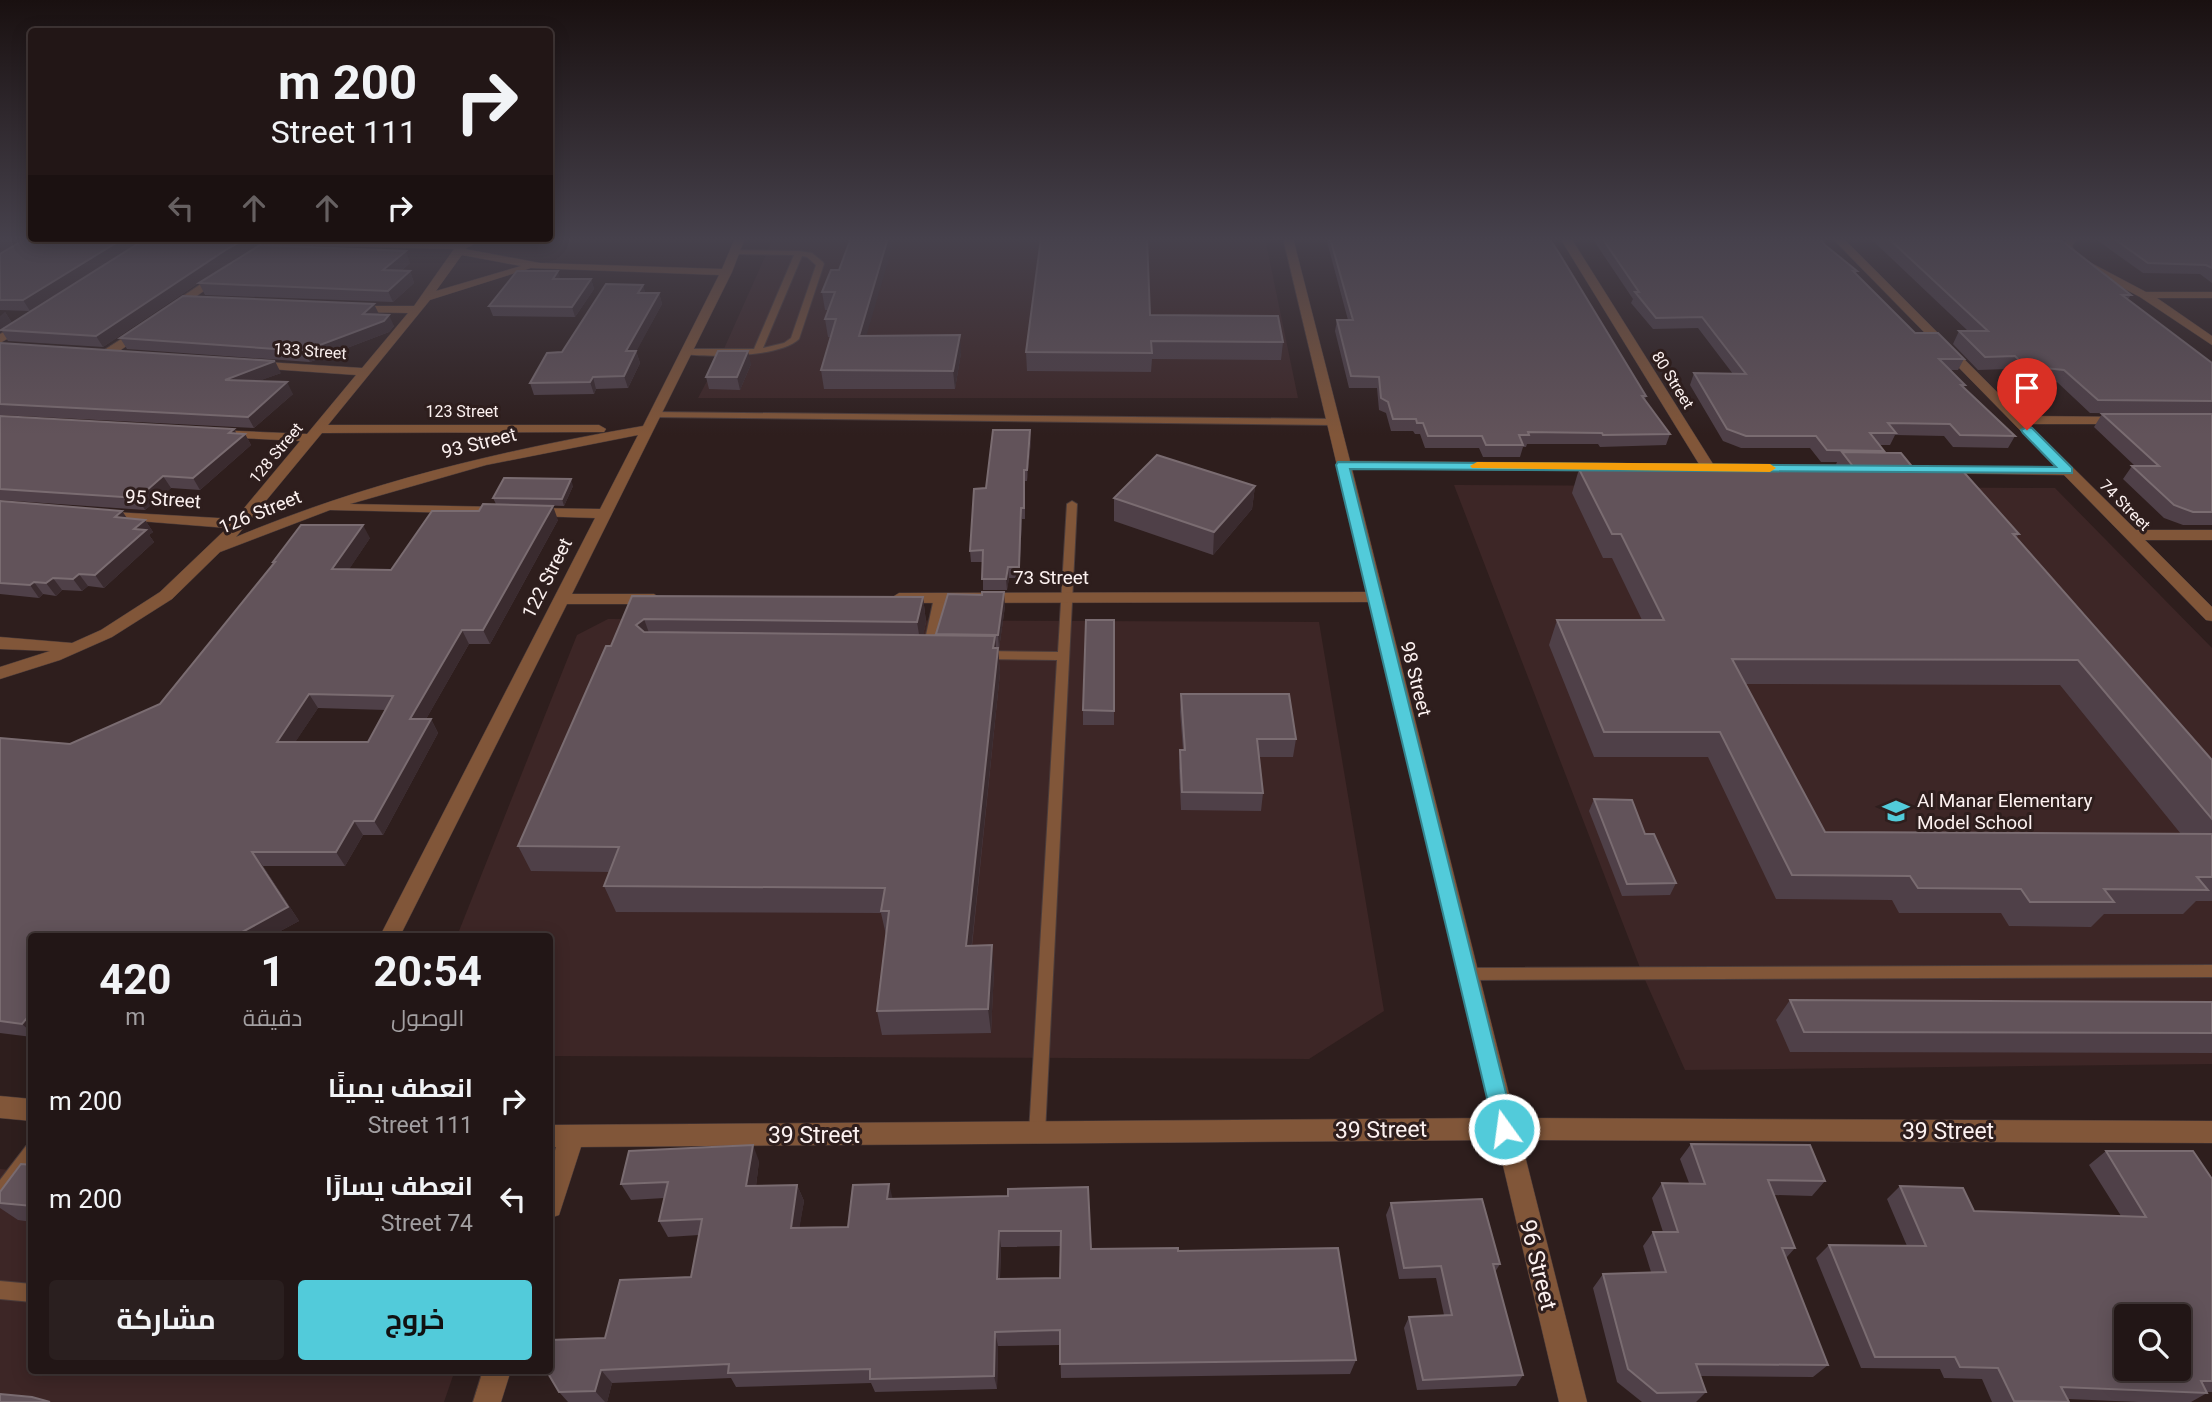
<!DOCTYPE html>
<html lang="ar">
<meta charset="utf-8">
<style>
:root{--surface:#221616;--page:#2a1f1f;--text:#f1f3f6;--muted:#a29fa1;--line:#3f3535;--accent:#52cbda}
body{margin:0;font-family:Roboto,Cairo,sans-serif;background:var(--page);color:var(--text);direction:rtl;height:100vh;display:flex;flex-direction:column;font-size:26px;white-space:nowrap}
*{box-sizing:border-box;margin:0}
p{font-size:23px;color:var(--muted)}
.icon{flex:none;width:38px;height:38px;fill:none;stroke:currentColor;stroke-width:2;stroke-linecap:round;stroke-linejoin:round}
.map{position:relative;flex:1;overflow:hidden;direction:ltr}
.sheet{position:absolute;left:28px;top:933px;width:525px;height:441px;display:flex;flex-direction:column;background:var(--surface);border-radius:7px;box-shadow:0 4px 18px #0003,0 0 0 2px var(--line);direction:rtl}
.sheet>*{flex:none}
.guide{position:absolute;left:28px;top:28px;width:525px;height:214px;border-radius:7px;box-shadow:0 4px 18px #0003,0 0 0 2px var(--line);direction:rtl;background:#221616;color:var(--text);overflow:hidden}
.buttons{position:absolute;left:2114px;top:1304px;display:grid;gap:14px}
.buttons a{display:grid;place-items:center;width:77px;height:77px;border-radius:7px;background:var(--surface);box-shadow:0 4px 18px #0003,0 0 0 2px var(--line);font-size:35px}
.pin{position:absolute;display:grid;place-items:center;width:60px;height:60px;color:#fff;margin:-72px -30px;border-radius:50% 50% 50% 0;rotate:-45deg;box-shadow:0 0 7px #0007}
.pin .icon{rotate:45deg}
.me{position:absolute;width:77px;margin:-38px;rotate:346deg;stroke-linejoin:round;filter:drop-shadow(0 0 5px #0008)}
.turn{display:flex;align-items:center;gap:24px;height:147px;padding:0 21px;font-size:32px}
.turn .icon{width:91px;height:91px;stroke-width:2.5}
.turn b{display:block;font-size:49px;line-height:60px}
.lanes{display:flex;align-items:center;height:66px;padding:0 21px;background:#0003;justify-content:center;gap:35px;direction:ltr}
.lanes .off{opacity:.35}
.eta{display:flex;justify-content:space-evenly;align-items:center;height:119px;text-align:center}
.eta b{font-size:42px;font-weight:700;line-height:49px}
.action{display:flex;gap:14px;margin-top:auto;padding:14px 21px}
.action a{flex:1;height:80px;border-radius:7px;background:var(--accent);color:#111;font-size:28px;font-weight:700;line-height:80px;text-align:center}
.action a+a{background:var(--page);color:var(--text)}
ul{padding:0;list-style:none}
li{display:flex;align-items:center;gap:21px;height:98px;padding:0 21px}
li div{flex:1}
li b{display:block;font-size:26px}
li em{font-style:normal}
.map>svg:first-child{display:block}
.built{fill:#3d2626}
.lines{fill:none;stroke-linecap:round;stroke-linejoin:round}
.service-casing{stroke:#4b3c3b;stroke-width:2}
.minor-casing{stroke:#4b3c3b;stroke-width:1}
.service{fill:#815639;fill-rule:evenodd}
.minor{fill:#815639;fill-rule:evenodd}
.wall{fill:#4f4048;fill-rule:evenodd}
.shaded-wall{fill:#3a2b2f}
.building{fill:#62535a;stroke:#7a6c71;stroke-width:2;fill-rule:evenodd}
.route{fill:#52cbda;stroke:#35848e;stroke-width:2}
.slow{fill:#f59e0b}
.labels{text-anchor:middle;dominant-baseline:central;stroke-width:6;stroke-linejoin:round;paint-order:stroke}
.far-street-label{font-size:16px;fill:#fcf1f0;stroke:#2e1e1d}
.street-label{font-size:19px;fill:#fcf1f0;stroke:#2e1e1d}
.poi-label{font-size:19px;fill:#fcf1f0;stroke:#2e1e1d;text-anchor:start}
.near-street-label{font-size:23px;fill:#fcf1f0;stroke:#2e1e1d}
</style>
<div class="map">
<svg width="2212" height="1402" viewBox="0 0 2212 1402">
<rect width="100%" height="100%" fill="#2e1e1d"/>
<path class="built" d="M776,238H1265L1298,398H698L723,351L772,241Z
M1454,485L2055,488L2212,648V1064L1685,1070L1642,973Z
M608,619L1319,622L1384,1011L1309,1059L550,1056V936H457L577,635Z
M0,1169L31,1172L32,1370H455L444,1402H0Z"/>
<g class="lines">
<g class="service-casing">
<path id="service" d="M732,250L799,251L812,253L823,262L824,264L799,339C779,358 711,357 683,354V350L686,349H754L794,255L735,254L731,252ZM802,256L807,257L816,265L791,338L784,343L763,348Z
M655,412L1332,419L1337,422L1332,425L652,417L650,415Z
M1072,501L1077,504L1045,1133L1043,1139L1037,1141L1031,1139L1029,1133L1057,660L983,659L977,655L983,651L1058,652L1067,504Z
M940,594L946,598L935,649L929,653L923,649L934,598Z
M2212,965V977L1466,980L1461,979L1458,974L1461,969L1466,968Z
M32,1144V1166L6,1200L0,1203V1180L26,1146Z
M0,1281L32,1284V1302L0,1299Z"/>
</g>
<g class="minor-casing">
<path id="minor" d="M277,238L457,243L459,238H485L465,249L540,263L722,269L735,238H745L732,272L572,594H654L662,599L654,604H567L400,936H380L595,518L532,516L525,512L532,508L600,509L638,435L486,465L350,504L501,507L508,511L506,514L330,510L220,552L172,599L112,637L60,660L0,679V667L50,651L0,649V637L72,643L101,630L160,592L227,528L101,518L94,514L96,511L235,519L300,441L221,437L216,436V430L307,434L356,375L255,368L249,364L251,361L362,368L408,313L354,312L348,308L350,306H414L454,249L280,245L257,257L248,255ZM462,255L521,266L436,291ZM531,268L719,275L643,426C504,450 367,482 236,537L322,433L604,432L606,429L599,425H328L430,300Z
M1283,238H1293L1350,461L1699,464L1560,238H1571L1713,464L1857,465L1864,469L1857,473L1352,469L1515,1118L2212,1121V1143L1521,1140L1587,1402H1559L1497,1140L581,1147L559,1215L550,1218V1169L556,1147H550V1125L1492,1118L1369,602L899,603L891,598L899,593L1367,592Z
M1832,238H1843L2021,416L2126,417V423L2121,424H2029L2136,530H2212V540H2145L2212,607V621L2206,620L2064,475L1933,473V467L1938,466L2056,467Z
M2067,238H2078L2072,246L2078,256L2146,292H2212V298H2157L2212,336V345L2140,297L2070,260L2063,252L2062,246Z
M217,273L227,275L175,311H167V307Z
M24,320L28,321V327L0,343V334Z
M143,325L147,326V332L109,358H101V352Z
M0,1096L32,1099V1121L0,1118Z
M483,1370H511L501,1402H473Z"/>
</g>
<use href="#service" class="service"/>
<use href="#minor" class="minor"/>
</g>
<path class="wall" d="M0,238L233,260L103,347L8,341L2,331L0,332L5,312L12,323L30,311L0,310Z
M1326,238H1549L1646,396L1645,400L1670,434L1666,445L1600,447L1598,444H1527L1526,447H1523L1520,457H1483L1479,448H1425L1420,434H1415L1413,431H1391L1386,413L1379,410L1377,388H1349L1335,331L1337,320H1348Z
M1592,238H1819L1825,245L1857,271L1856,274L1915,333L1964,359L1958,370H1951L1965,385L1964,387L2015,436L2008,448L1953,447L1944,436L1895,435L1890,445H1879L1884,451L1883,453L1914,469L2019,534L2016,538L2212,760V901H2196L2183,914H2104L2091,927L2009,926L2001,913H1899L1892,900L1776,899L1708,757H1594L1549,645L1557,620H1642L1612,558H1603L1572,493L1579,469H1834L1837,462H1821L1810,448H1741L1723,441L1690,385L1694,373L1733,374L1698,328L1653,329L1631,303L1633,299ZM1745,684L2060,685L2181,834L1825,832Z
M1870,238H2037L2131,295L2128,299L2212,363V525H2183L2164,518L2123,479L2132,466H2135L2094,427L2102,414H2178L2090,413L2057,382L2018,379L2008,369L1978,370L1953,344L1959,331H1968Z
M2094,238H2212V283L2200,274L2143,273Z
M410,263L401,271H410L414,283L393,302L205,295L199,283Z
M831,270L867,336L961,353L955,389H824L821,370L831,337H828L825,319L828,310H825L822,292Z
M561,279H591L594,289L575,317L493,316L489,306Z
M643,285L645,293H659L662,304L636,351L640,363L628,388L596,389L594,394L534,395L530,383L562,352Z
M379,315L394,326L389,332L310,362L127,349L120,338Z
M1150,315L1283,342L1281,360L1152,359L1151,372L1027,371L1026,352Z
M0,343L281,373L258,381L293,394L254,428L0,415Z
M751,364L740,390L709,389L706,377Z
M0,416L234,429L236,433L245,434L251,445L200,490L171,488L145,510L0,500Z
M1031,441L1027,481H1025V519H1022L1019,578H1009L1007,590H983V562H971L970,551Z
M573,486L564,506L503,504L558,520L490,644H469L426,719H431L438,733L383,835H363L345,866H263L299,921L271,936H32V1037L0,1033V738L70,744L160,704L274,564L273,562L370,538L349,569L391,570L479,511L496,504L493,498ZM318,708L386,710L368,742H295Z
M1255,486L1252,509L1213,555L1114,521V498Z
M0,501L122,511L127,518L145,520L153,532L149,535L154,542L104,588L88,586L82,591L62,590L56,596L43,594L39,598L0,594Z
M632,596L923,597L926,622L923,635L937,636L936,634L1005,606L999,649H998L1000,673L972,946L994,970L991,1033L882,1035L877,1011L886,935L881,913L616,912L604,886L610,872L531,871L518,846L611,646Z
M1114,620V725H1083V710Z
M1181,694L1296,739L1293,757H1259L1263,793L1261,811L1181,810L1179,768L1180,750H1183L1180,712Z
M1594,799L1645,834L1676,883L1670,895L1622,896L1589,811Z
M1790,1000L2212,1002V1053L1790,1052L1776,1020Z
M1691,1144L1825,1181L1812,1196L1774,1195L1795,1248L1786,1258L1828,1365L1813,1377L1701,1376L1706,1392L1696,1402H1642L1617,1382L1593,1288L1603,1274L1651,1272L1643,1246L1653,1232H1663L1652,1198L1662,1183H1689L1680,1159Z
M2106,1151L2212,1179V1392H2206L2207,1393L2191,1402H2138L2068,1399L2069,1402H1992L1982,1379L1944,1378L1940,1369L1861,1368L1816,1258L1829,1245L1907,1246L1887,1199L1900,1186L1974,1211L2121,1216L2089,1165Z
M759,1161L756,1186L797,1185L804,1201L799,1228L848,1227L893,1199L1008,1196L1091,1249L1178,1251L1356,1360L1350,1374L1061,1378L1060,1345L998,1346L997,1389L875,1392L871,1383L736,1387L731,1378L612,1383L607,1402H568L559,1392L605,1338L691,1277L699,1235L668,1237L659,1221L664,1198L631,1200L621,1184ZM1061,1246L1060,1278L1000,1279L1001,1247Z
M32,1165V1222L18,1220L0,1208V1192Z
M1391,1203L1500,1264L1495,1272L1523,1375L1516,1386L1417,1390L1404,1328L1409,1317L1444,1315L1436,1278L1399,1279L1386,1215Z"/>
<path class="shaded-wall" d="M4,238H27L0,255V240Z
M124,238H147L30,311L23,300Z
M247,238H271L233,260L103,347L96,336L227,249Z
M888,238H895L861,354L859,336Z
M406,251L410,263L388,282L383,270Z
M410,271L414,283L393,302L388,291Z
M558,271L561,281L553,279Z
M591,279L594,289L575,317L572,307Z
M643,285L646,296L638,293Z
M659,293L662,304L630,363L626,351Z
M374,304L379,314H363Z
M5,312L12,323L1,330L2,331L0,332V316Z
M389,315L394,326L389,332L310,362L304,351Z
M960,335L961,353L955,389L953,371Z
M636,351L640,363L628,388L624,376Z
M748,351L751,364L740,390L737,377Z
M275,361L281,373L231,391L225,380Z
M593,377L596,389L594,394L590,382Z
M287,382L293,394L254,428L248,417Z
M234,429L239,438L245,434L251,445L200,490L193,478L229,433Z
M1030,430L1031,441L1027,481V470Z
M163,476L171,488L145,510L138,498Z
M571,479L573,486L564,506L562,499Z
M1255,486L1252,509L1213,555L1214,532Z
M553,506L558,520L490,644L483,630Z
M1021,508L1022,519L1019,578V567Z
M122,511L130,523L115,517Z
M145,520L153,532L149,535L154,542L104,588L95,575L134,529Z
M363,525L370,538L340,583L332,569Z
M1008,567L1009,578L1007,590L1006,579Z
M79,574L88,586L82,591L73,579Z
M53,578L62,590L56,596L46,583Z
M34,582L43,594L39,598L30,585Z
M1004,592L1005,606L999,649L998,635Z
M923,597L926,622L921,647L917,622Z
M644,619L653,644L636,625Z
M462,630L469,644L418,733L410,719Z
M995,636L997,657L998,648L1000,673L969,971L966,946Z
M309,694L318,708L286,756L277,742Z
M431,719L438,733L383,835L374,821Z
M354,821L363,835L345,866L336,852Z
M252,852L263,866L299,921L271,936H235Z
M992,945L994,970L991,1033L988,1009Z
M32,1012V1033L22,1024Z
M753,1145L759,1161L754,1202L746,1186Z
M889,1184L893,1200L887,1199Z
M797,1185L804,1201L797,1243L791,1228Z
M999,1231L1001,1247L999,1294L997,1279Z
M995,1332L998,1346L997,1389L994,1376Z
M601,1370L612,1383L607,1402H605L595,1391Z"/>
<path class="building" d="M27,238H124L23,300H0V254Z
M147,238H247L227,249L96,336L1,330Z
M851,238H888L859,336L960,335L953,371L821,370L836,319H825L835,292H822L831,270H839Z
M1041,238H1147L1150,315L1278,316L1283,342L1151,341L1152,353L1026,352Z
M1330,238H1549L1559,253L1646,396H1642L1670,434L1603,435L1602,433L1528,432L1529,435H1519L1523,445H1486L1482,436H1428L1423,423H1417L1416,419H1393L1388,402L1381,398L1379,377L1351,376L1337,320H1353Z
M1602,238H1819L1825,245L1857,271H1853L1915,333H1938L1964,359H1939L1965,385H1961L2015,436L1960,435L1950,424L1888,423L1896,433H1870L1884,451L1827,450L1816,436H1746L1727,429L1694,373L1746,374L1702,317L1656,318L1635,292H1639Z
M1888,238H2037L2041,241H2062L2131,295H2122L2212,363V401L2098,400L2064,370L2025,366L2015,356L1985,357L1959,331H1988Z
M2113,238H2212V268L2206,265L2148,263Z
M260,245L406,251L383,270L410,271L388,291L199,283Z
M517,271H558L553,279H591L572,307L489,306Z
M606,284L643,285L638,293H659L626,351H636L624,376L593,377L590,382L530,383L547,353L562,352Z
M183,296L374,304L363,314L389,315L384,321L304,351L120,338Z
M0,343L275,361L225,380L287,382L248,417L0,404Z
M718,351H748L737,377H706Z
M2102,414H2212V512H2193L2174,505L2132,466H2159Z
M0,416L234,429L229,433L245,434L193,478L163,476L138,498L0,489Z
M993,430H1030L1027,470H1024V508H1021L1019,567H1008L1006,579H982L983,550L970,551L974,489L986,488Z
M1842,452L1901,453L1914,469H1961L2019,534H2013L2212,760V819L2078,660L1732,659L1825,832L2212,834V877H2197L2208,890L2104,889L2114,902H2030L2021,889L1918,888L1910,876L1792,875L1720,732H1604L1557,620H1664L1621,534H1612L1579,469H1855Z
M1157,455L1255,486L1214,532L1114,498Z
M504,478L571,479L562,499L493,498Z
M0,501L122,511L115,517L145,520L134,529L146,530L95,575L79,574L73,579L53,578L46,583L34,582L30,585L0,583Z
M483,504L553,506L483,630H462L410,719H431L374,821H354L336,852H252L288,907L235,936H204L203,935L202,936H32V1012L22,1024L0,1021V738L70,744L160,704L275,562H273L301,525H363L332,569L391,570L432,511H479ZM309,694L393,696L368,742H277Z
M982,592H1004L998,635L936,634L948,594L982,595Z
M632,596L923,597L917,622L644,619L636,625L644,632L995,636L993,648H998L966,946L992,945L988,1009L877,1011L889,911H881L885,888L604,886L619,847L518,846L606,646H611Z
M1086,620H1114V711L1083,710Z
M1181,694H1289L1296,739H1257L1263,793L1182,792L1180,750H1185Z
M1594,799L1632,800L1645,834H1654L1676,883L1627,884Z
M1790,1000L2212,1002V1033L1804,1032Z
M1691,1144L1810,1145L1825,1181L1768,1180L1795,1248H1782L1828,1365L1696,1364L1706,1392L1657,1393L1628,1369L1603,1274L1666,1272L1653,1232H1678L1662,1183L1705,1184Z
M753,1145L746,1186L797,1185L791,1228L848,1227L853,1185L889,1184L887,1199L1008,1196V1189L1088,1187L1091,1249L1178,1248V1251L1338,1248L1356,1360L1060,1364V1330L995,1332L994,1376L870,1379V1369L728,1373L729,1364L601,1370L595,1391L559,1392L546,1370H550V1340L605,1338L620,1280L691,1277L702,1219L659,1221L668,1182L621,1184L629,1151ZM999,1231H1061L1060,1278L997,1279Z
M2106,1151H2193L2212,1179V1381H2201L2207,1393L2061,1387L2069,1402L2014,1401L1998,1368L1960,1367L1955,1357H1875L1829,1245L1926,1246L1900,1186L1963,1188L1974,1211L2146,1217ZM2126,1316H2179V1368H2126Z
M21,1164L32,1165V1206L0,1203V1192Z
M1482,1199L1500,1264H1493L1523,1375L1423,1380L1409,1317L1452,1315L1441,1266L1404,1268L1391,1203Z
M0,1394L32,1397L50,1402H0Z"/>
<linearGradient id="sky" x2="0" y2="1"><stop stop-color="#191010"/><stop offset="0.55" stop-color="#46414c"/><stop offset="1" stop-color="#46414c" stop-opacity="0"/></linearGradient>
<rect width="2212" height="435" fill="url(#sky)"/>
<path class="route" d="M2027,427L2032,428L2072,468V473L1350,469L1515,1129L1511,1136L1504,1139L1496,1136L1336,465L1338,462L2056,467L2023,433L2021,430Z"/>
<path class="slow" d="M1477,462L1770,464L1776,468L1770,472L1472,468L1470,466Z"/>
<defs>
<g id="school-bare" transform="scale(2.1)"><path d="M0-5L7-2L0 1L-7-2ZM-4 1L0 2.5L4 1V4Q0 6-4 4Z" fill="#52cbda" stroke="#2e1e1d" stroke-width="2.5" paint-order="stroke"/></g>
</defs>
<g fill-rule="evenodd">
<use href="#school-bare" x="1896" y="811"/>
</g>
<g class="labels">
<g class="far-street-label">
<text transform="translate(310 351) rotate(4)">133 Street</text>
<text transform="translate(1673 380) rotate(58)">80 Street</text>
<text x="462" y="411">123 Street</text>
<text transform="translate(276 453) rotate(-50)">128 Street</text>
<text transform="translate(2125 505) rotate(45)">74 Street</text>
</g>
<g class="street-label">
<text transform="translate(479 443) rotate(-14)">93 Street</text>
<text transform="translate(163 499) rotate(4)">95 Street</text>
<text transform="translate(260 512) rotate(-22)">126 Street</text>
<text x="1051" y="577">73 Street</text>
<text transform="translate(547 578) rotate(-63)">122 Street</text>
<text transform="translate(1416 679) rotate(76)">98 Street</text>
</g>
<g class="poi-label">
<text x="1917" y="800">Al Manar Elementary<tspan x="1917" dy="22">Model School</tspan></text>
</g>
<g class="near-street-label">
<text transform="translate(1381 1130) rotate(-1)">39 Street</text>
<text x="1948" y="1131">39 Street</text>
<text x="814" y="1135">39 Street</text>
<text transform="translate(1538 1265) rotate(76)">96 Street</text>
</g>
</g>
</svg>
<div class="buttons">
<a><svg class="icon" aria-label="search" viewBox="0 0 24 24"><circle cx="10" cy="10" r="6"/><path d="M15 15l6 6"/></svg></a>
</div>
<div class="pin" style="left:2027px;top:430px;background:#d93025"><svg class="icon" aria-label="arrive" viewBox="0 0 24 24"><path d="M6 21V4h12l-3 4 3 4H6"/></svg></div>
<svg class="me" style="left:1504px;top:1129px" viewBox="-20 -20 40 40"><circle r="17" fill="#52cbda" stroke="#fff" stroke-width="3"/><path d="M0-11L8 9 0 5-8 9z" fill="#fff"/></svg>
<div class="guide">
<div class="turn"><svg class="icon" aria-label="right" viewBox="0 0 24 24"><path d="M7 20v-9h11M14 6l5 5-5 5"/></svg><div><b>200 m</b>111 Street</div></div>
<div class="lanes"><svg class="icon off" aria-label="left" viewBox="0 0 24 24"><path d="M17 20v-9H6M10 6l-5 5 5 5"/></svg><svg class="icon off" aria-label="ahead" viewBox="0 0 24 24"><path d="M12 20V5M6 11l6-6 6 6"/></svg><svg class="icon off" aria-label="ahead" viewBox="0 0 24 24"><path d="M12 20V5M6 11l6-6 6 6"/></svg><svg class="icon" aria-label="right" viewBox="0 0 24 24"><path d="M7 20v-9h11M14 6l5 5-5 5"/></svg></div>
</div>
<section class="sheet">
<div class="eta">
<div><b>20:54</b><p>الوصول</p></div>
<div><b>1</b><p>دقيقة</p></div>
<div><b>420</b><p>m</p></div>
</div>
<ul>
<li><svg class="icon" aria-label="right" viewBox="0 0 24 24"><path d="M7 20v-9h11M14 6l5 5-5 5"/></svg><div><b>انعطف يمينًا</b><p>111 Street</p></div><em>200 m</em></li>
<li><svg class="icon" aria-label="left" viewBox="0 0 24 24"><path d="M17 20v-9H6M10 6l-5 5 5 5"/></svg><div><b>انعطف يسارًا</b><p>74 Street</p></div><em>200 m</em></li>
</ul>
<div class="action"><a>خروج</a><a>مشاركة</a></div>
</section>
</div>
